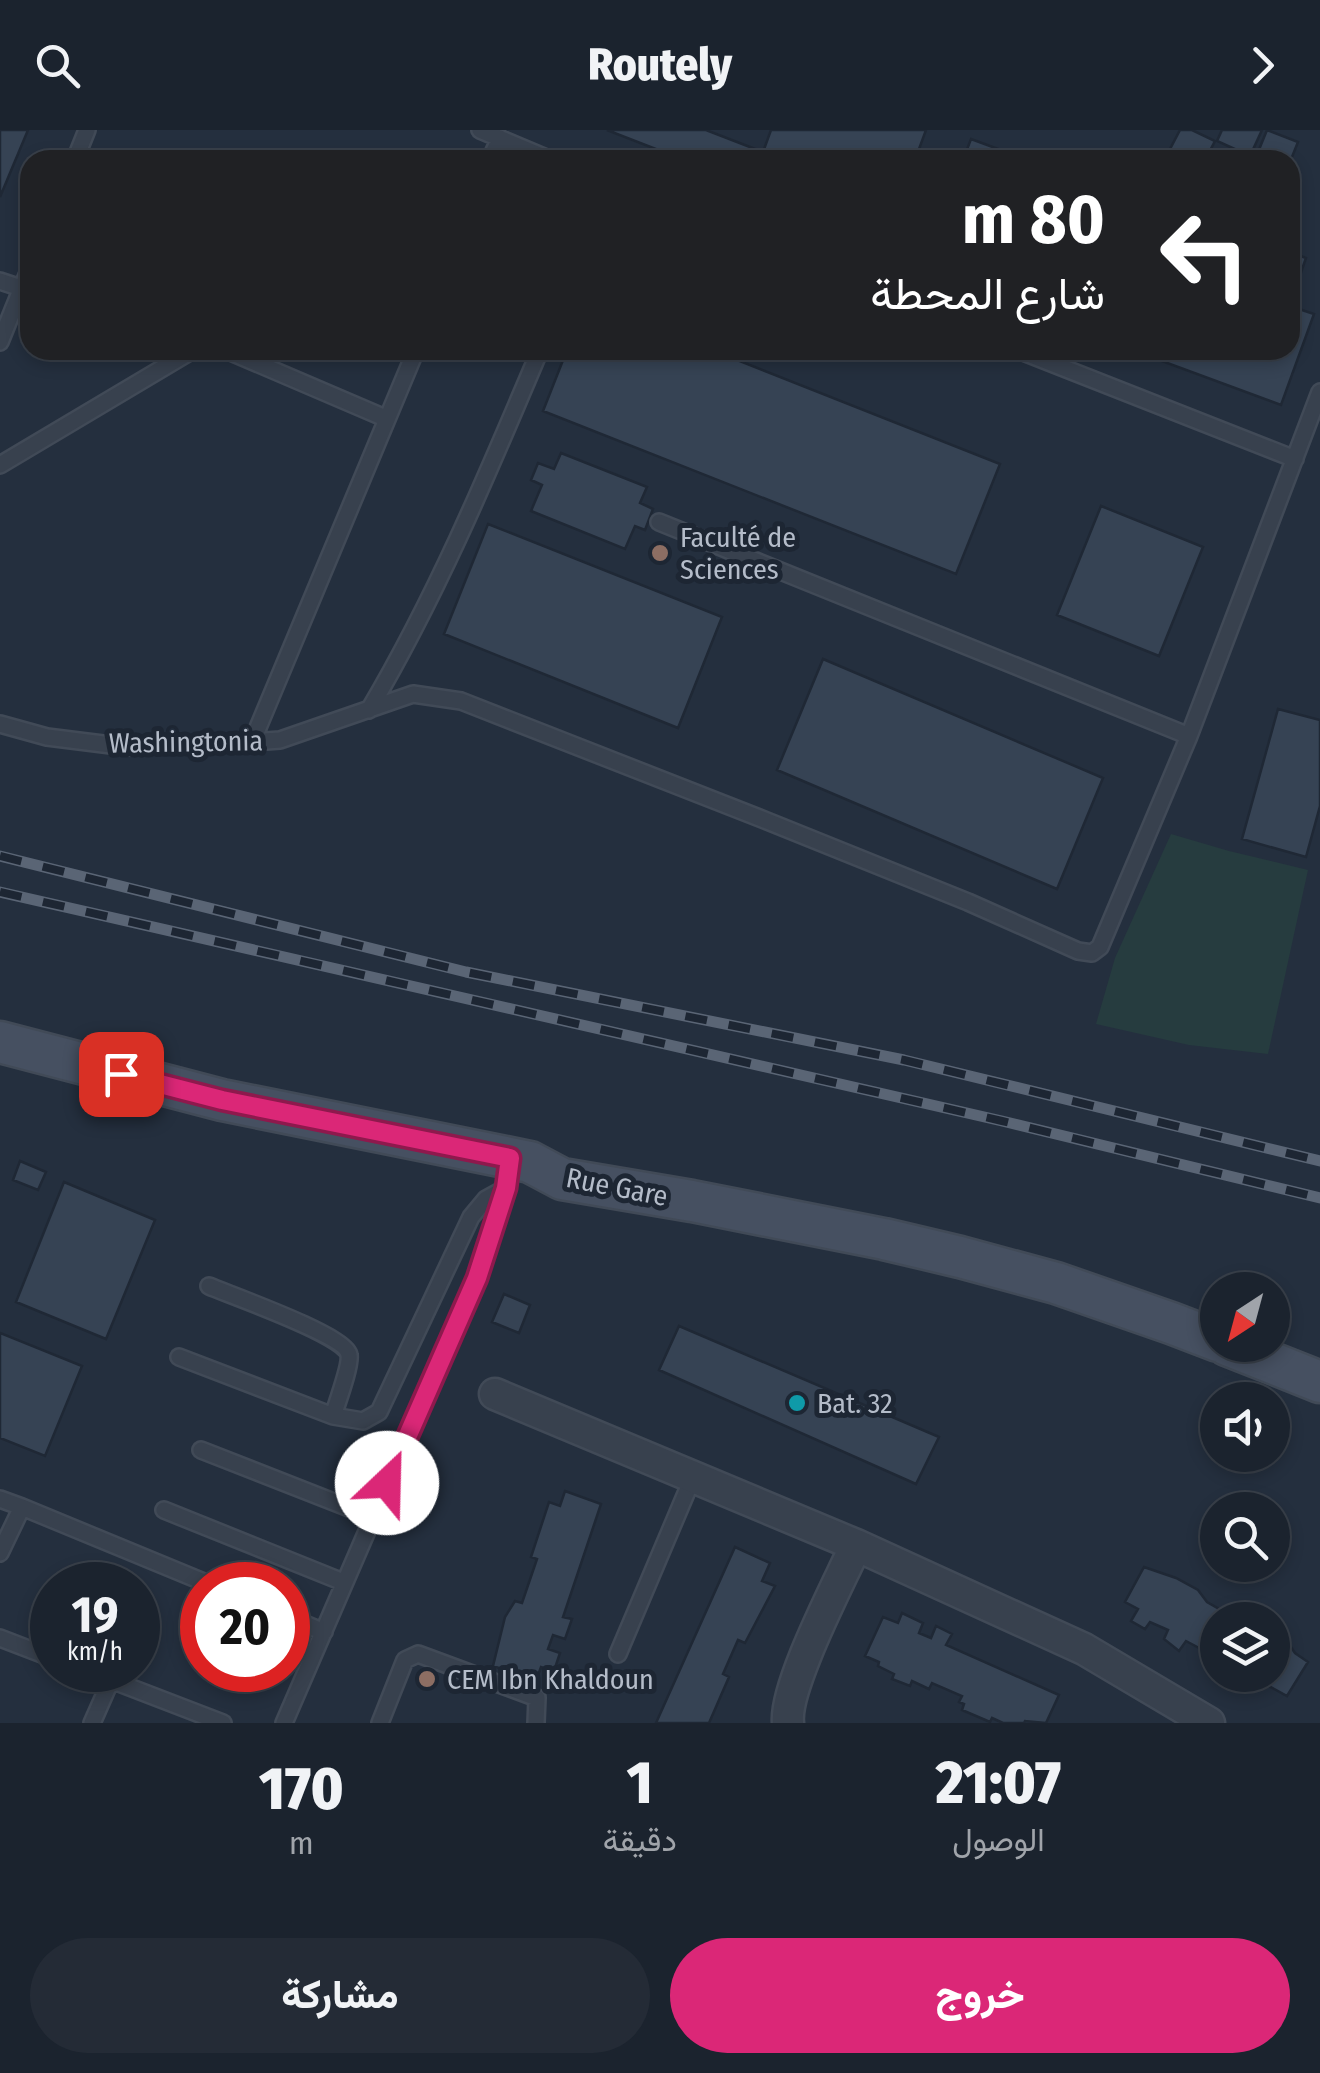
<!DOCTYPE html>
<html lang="ar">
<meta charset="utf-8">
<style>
:root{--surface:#1b232e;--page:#242b36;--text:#f1f3f6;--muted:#a0a4aa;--line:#39404a;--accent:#db2777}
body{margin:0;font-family:"Fira Sans Condensed",Vazirmatn,sans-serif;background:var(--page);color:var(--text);direction:rtl;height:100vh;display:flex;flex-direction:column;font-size:38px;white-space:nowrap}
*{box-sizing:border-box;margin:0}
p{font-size:32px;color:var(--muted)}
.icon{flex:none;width:55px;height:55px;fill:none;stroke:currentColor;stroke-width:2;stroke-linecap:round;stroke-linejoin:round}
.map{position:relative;height:1593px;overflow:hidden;direction:ltr}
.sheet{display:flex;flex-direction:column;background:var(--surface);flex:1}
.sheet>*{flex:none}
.banner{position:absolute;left:20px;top:20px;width:1280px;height:210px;border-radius:30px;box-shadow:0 5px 15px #0003,0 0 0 2px var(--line);direction:rtl;background:#202124;color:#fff;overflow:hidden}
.needle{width:65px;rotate:216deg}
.tools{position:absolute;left:1200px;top:1142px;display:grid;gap:20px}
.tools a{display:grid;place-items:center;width:90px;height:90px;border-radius:50%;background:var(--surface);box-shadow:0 5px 15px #0003,0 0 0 2px var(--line);font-size:50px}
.speed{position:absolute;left:30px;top:1432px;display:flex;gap:20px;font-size:50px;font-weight:700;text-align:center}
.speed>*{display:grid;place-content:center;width:130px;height:130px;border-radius:50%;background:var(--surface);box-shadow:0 5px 15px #0003,0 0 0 2px var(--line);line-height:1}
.speed small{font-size:25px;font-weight:400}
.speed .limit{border:15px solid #d22;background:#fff;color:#111}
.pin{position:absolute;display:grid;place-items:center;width:85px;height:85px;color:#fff;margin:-42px;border-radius:20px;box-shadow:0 5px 15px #0006}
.me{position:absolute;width:110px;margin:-55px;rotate:24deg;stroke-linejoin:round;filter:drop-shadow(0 0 8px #0008)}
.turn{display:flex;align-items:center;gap:35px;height:210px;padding:0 30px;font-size:45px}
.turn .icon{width:130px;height:130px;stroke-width:2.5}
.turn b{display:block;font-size:70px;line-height:85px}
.eta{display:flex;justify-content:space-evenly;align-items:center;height:170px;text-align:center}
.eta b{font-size:60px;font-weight:800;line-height:70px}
.primary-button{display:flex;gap:20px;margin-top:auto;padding:20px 30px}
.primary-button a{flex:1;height:115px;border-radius:60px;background:var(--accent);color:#fff;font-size:40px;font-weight:800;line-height:115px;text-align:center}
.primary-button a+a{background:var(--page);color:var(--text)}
header{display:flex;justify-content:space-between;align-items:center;height:130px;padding:0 30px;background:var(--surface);font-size:45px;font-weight:800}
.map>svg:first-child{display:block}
.green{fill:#263c3f}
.building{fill:#364354;stroke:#1f2835;stroke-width:2.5}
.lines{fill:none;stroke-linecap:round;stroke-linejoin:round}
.service-casing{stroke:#414a57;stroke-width:20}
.minor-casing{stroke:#414a57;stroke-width:35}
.secondary-casing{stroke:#414a57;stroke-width:45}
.service{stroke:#38414e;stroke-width:15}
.minor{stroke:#38414e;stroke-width:30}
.secondary{stroke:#465061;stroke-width:40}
.rail-casing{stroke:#5a6575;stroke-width:11}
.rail{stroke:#1d2633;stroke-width:8;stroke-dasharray:22;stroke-linecap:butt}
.route-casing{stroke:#8e194d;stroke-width:25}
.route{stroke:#db2777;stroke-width:18}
.education-dot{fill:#8d6e63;stroke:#1d2633;stroke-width:4}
.culture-dot{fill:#0f9aa8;stroke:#1d2633;stroke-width:4}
.labels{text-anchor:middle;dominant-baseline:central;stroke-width:10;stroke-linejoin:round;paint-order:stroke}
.poi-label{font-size:28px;fill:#b4bcc9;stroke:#1d2633;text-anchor:start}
.street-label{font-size:28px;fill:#b4bcc9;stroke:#1d2633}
</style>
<header><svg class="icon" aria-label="forward" viewBox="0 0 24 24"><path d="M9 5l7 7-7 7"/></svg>Routely<svg class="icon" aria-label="search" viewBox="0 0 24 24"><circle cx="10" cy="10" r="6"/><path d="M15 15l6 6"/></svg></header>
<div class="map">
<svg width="1320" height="1593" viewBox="0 0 1320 1593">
<rect width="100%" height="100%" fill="#242f3e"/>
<path class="green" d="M1171,704L1229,721L1308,740L1268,924L1189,915L1096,894L1115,828Z"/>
<path class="building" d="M0,0H28L0,67Z
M607,0H706L763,22L771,0H926L915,30L891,21L887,30H684Z
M1180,0H1192L1215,11L1205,30H1186L1169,21Z
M1222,0H1262L1250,26L1217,11Z
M1267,0L1298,12L1290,32V30H1265L1256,27Z
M971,9L1028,30H963Z
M1290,122L1306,128L1290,174Z
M1290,176L1314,184L1281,275L1151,227L1153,220H1290Z
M567,220H712L1000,334L956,444L543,281Z
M561,323L647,357L640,373L653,379L645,400L635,396L625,419L531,381L542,355L531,350L538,333L554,339Z
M1101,376L1203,417L1159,526L1057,485Z
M488,394L722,487L678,598L444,504Z
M823,529L1103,648L1057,759L777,640Z
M1278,579L1320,590V676L1306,727L1242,709Z
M20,1031L46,1042L38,1060L13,1050Z
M64,1052L155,1090L106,1209L16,1172Z
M504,1164L530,1175L519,1203L492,1192Z
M679,1196L939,1307L916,1354L659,1240Z
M0,1203L82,1236L45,1326L0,1308Z
M565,1361L601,1374L563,1487L572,1489L565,1509L553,1505L548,1519L560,1523L554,1541L541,1537L536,1551L493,1536L505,1487L515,1471L522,1473L537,1429L531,1427L549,1372L560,1376Z
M735,1417L770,1433L762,1451L775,1456L745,1513L738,1510L723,1544L729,1547L709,1593H656Z
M1144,1437L1176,1448L1198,1460L1207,1472L1237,1489L1250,1484L1261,1490H1218V1528L1186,1511L1179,1521L1164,1509L1168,1500L1150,1492L1145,1499L1131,1491L1138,1479L1125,1472Z
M902,1483L923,1493L919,1503L931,1508L936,1496L952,1504L946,1515L1059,1565L1046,1593L1025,1591L1024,1593H1003L992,1588L990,1592L962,1580L964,1574L959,1572L962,1566L932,1553L929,1559L912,1551L910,1556L892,1549L894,1544L878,1536L879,1532L865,1526L883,1487L898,1493Z
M1272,1495L1278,1498L1295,1523L1308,1532L1287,1566L1249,1545H1272Z"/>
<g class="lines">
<g class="service-casing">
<path id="service" d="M480,0L551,30
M75,30L87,0
M490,30L500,8
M0,151L30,161
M0,212L30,138
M226,220L385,288
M1018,220L1295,329
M0,335L193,220
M659,392L1189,606
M369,580C437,465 488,343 540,220
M0,594L47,607L127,617L252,612L280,610L413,564L461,571L762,689L968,772L1078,821L1092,823L1100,817L1189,606L1320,262
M252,612L416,220
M209,1156C230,1165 347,1206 349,1225C351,1235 337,1273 333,1286
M179,1227L333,1286L363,1291L379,1282L471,1087L486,1069L506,1058
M201,1320L372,1387
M0,1369L22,1377L0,1423
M22,1377L211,1455
M164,1380L343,1452
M288,1487L324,1502
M0,1508L52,1528
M618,1524L693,1347
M85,1540L223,1593
M92,1593L111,1550
M284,1593L477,1147L506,1058L510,1028
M380,1593L405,1530L418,1524L537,1568L536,1593"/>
</g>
<g class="minor-casing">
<path id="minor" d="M495,1264L856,1415L1084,1519L1209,1593
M788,1593C784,1557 839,1453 856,1415"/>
</g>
<g class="secondary-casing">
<path id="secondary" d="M0,912L222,970L530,1032L562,1049L692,1071L884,1109L960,1127L1056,1153L1171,1193L1218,1211
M1227,1215L1320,1252"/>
</g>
<use href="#service" class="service"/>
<use href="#minor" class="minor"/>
<use href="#secondary" class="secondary"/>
<g class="rail-casing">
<path id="rail" d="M0,726L466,842L904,930L1320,1031
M0,762L1002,991L1320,1068"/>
</g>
<use href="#rail" class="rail"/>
</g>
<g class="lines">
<g class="route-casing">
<path id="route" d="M121,944L222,970L510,1028L506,1058L477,1148L387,1353"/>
</g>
<use href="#route" class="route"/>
</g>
<g class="education-dot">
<circle cx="660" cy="423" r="10"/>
<circle cx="427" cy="1549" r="10"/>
</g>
<circle class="culture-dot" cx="797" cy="1273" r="10"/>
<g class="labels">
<g class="poi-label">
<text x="680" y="407">Faculté de<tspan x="680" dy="32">Sciences</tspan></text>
<text x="817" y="1273">Bat. 32</text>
<text x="447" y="1549">CEM Ibn Khaldoun</text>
</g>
<g class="street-label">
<text transform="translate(186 612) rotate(-1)">Washingtonia</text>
<text transform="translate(617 1057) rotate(11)">Rue Gare</text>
</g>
</g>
</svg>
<div class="tools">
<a><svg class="needle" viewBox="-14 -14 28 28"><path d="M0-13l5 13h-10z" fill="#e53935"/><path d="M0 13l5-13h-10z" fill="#a0a4aa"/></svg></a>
<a><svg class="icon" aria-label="sound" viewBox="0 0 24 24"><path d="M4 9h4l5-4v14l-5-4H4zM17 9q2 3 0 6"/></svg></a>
<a><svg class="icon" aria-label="search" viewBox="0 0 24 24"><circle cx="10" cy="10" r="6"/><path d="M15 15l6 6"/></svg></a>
<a><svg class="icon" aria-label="layers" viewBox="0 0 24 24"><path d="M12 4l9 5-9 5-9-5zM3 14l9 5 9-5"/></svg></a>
</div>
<div class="speed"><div>19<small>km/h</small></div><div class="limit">20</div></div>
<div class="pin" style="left:121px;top:944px;background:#d93025"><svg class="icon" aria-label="arrive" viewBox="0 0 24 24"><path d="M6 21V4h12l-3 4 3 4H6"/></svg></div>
<svg class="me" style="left:387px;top:1353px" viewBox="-20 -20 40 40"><circle r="19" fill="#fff"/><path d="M0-13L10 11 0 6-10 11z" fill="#db2777"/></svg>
<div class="banner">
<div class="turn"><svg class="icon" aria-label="left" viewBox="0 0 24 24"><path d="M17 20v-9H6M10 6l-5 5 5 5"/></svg><div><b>80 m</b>شارع المحطة</div></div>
</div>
</div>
<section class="sheet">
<div class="eta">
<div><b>21:07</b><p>الوصول</p></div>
<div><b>1</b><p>دقيقة</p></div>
<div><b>170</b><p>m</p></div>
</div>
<div class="primary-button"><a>خروج</a><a>مشاركة</a></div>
</section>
